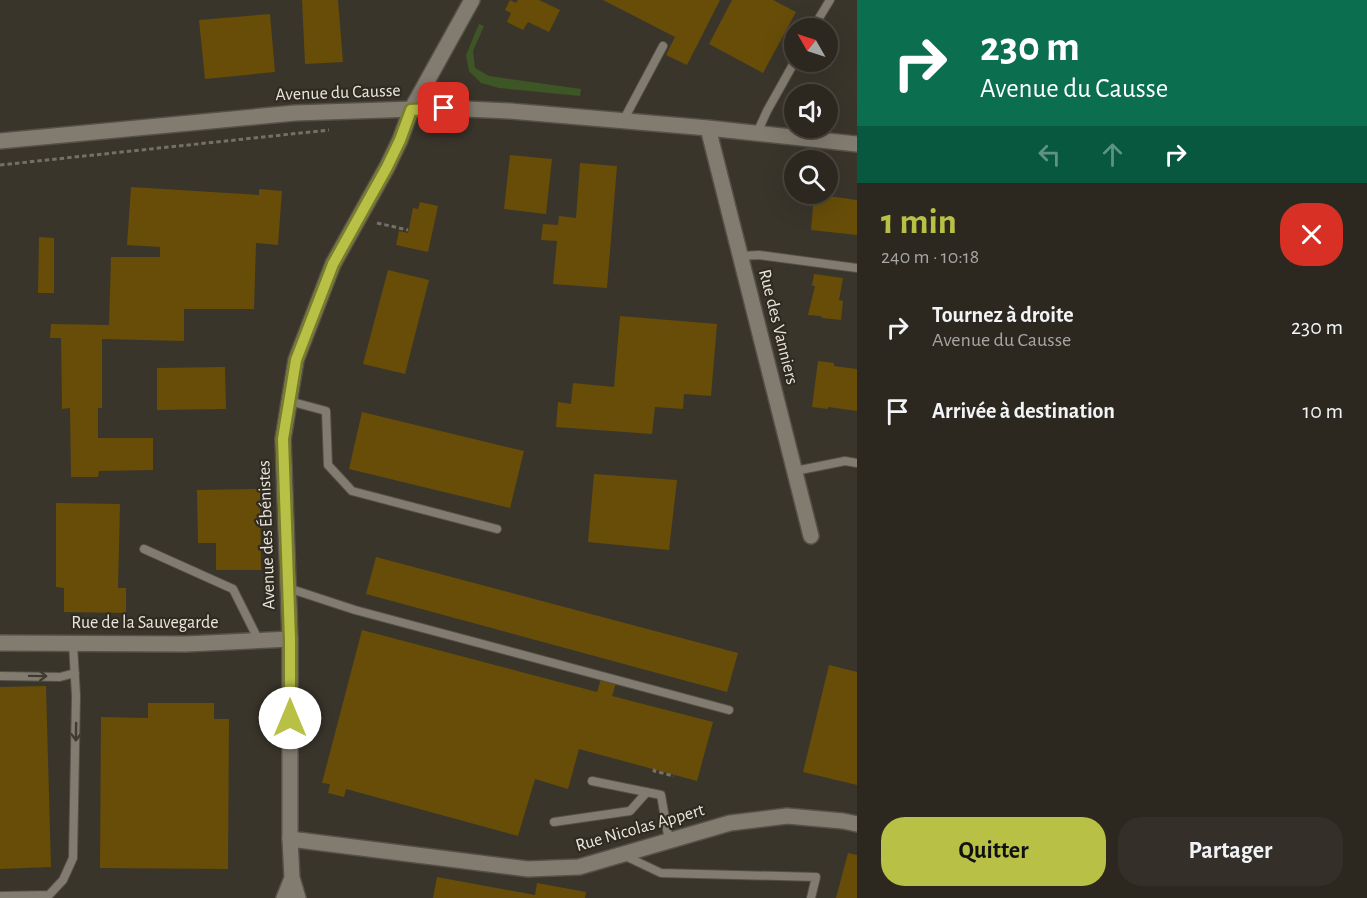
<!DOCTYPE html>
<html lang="fr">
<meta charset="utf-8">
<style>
:root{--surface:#2c2820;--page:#343029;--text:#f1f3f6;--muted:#a6a6a5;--line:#48443e;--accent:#b9c046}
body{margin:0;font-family:"Alegreya Sans",sans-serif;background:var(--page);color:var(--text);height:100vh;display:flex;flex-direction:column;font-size:22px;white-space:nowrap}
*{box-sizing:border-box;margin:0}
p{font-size:20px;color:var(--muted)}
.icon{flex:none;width:33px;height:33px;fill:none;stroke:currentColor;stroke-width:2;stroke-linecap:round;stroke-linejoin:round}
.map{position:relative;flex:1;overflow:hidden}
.details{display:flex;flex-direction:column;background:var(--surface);width:510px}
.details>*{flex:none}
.top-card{background:#0b6e4f;color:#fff;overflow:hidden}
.needle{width:39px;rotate:309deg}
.tools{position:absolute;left:784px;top:18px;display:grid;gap:12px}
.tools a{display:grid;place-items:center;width:54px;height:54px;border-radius:50%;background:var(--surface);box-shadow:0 6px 24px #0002,0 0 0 2px var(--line);font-size:30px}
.pin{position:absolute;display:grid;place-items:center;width:51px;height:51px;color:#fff;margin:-26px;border-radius:12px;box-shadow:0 3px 9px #0006}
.me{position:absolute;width:66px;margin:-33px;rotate:0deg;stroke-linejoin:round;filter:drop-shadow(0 0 4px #0008)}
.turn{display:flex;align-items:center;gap:21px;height:126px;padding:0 24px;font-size:27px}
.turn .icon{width:78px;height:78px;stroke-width:2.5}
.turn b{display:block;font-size:42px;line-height:51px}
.lanes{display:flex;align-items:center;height:57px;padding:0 24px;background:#0003;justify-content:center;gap:30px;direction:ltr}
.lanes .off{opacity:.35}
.round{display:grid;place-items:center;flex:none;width:63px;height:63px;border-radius:24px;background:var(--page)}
.summary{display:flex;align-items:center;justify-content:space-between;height:102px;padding:0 24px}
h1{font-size:36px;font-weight:700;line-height:45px;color:var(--accent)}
.cta{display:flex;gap:12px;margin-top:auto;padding:12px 24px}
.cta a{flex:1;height:69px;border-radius:24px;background:var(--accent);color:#111;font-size:24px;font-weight:700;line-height:69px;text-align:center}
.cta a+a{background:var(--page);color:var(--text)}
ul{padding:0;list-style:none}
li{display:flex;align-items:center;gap:18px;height:84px;padding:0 24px}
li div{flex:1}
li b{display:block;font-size:22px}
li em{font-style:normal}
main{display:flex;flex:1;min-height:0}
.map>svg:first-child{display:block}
.green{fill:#3e5526}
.building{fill:#674d08}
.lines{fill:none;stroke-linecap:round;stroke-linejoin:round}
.service-casing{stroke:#555048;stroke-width:10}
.minor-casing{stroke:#555048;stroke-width:18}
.tertiary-casing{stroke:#555048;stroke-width:18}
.path{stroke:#757067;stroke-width:3;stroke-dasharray:4.5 3;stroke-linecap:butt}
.service{stroke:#827c70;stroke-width:8}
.minor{stroke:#827c70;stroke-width:15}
.tertiary{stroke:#827c70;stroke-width:15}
.oneway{stroke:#403b31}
.route-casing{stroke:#787d2e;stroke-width:15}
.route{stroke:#b9c046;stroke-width:10}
.labels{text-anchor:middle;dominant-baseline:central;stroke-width:4.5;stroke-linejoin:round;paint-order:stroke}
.street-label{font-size:18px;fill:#e8e5de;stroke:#302b21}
</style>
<main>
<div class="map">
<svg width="857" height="898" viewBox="0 0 857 898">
<rect width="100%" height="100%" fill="#3a352b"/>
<path class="green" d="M479,24L484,26L473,51L475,68L489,76L581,89L580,96L499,88L481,83L469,71L466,55Z"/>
<path class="building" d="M302,0H338L343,62L305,64Z
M510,0L516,3L518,0H539L560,10L549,32L528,22L523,30L507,22L511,13L505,10Z
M603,0H720L687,65L666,55L675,37Z
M732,0H773L796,12L763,73L709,44Z
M270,14L275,72L205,79L199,20Z
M510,155L552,159L546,214L504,209Z
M580,163L617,166L607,288L553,284L557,241L541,240L543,224L558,225L559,216L576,218Z
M131,187L259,195V189L282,191L278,245L256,243L254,309H184V341L102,339V408H98V438H153V470L99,471L98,477H71L70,408L62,409L61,338H50L51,324L109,325L111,257H160V247L127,245Z
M814,194L857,200V235L811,230Z
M420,202L438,206L428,252L396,245L399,231L408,233L413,208L418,209Z
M39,237L54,238V293H38Z
M388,270L429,280L405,374L363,364Z
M814,274L843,278L839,300L843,301L841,320L822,318L821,316L808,315L815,286H812Z
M620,316L717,324L711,396L684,394L683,409L655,407L652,434L556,427L558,402L571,404L573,383L614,387Z
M818,361L834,363V366L857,369V411L828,407V409L812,407Z
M225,367L226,409L157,410V368Z
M362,412L524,451L510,508L349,469Z
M594,474L677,480L669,550L588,542Z
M260,489L261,570H216V543H198L197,490Z
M56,503L120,504L118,588H126V613L64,612V588L56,587Z
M376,557L738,653L727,692L366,594Z
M362,630L597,692L601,679L616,683L612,696L713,722L697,781L579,749L568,789L535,779L518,836L346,789L344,797L328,793L330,784L322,783Z
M829,665L857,672V785L803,772Z
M46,686L51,867L0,869V687Z
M304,693H310V703H304Z
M148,703H214V719H229L228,869L100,868L101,717L148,718Z
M848,853L857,855V898H836Z
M437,877L535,895L537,883L586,892L585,898H433Z"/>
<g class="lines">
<g class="service-casing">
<path id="service" d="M813,28L830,0
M623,121L663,46
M757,133L767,111L795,61
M741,256L759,255L857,268
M289,401L326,411L328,465L352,491L497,529
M795,471L845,461L857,463
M144,549L233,589L259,641
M288,588L355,610L729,710
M0,676L60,677L75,673
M592,781L661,795L669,841
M554,822L630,811L647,792
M623,855L661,873L816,877L811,898
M0,896L49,895L63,880L73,858L76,696L73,644"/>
</g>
<g class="minor-casing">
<path id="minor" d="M708,128L811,536
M0,141L295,113L444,108L510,111L708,128L857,144
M0,643L186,644L290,639
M290,839L528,869L579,867L730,823L787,816L843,821L857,824"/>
</g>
<g class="tertiary-casing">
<path id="tertiary" d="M284,898L292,878
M298,898L292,878L290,839V639L283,439L296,360L333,264L387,167L400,140L411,110L472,0"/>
</g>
<path class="path" d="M0,165L329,130
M377,223L408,230
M655,769L654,771L674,776"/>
<use href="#service" class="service"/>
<use href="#minor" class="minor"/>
<use href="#tertiary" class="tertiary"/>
</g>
<defs><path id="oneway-shaft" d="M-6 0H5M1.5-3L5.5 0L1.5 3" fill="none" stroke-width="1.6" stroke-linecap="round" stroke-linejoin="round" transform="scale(1.5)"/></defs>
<g class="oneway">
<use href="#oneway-shaft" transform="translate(38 676) rotate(1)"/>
<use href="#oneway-shaft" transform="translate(76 732) rotate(91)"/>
</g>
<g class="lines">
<g class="route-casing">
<path id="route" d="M290,718V639L283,439L296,360L333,264L387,167L400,140L411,110L444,108"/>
</g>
<use href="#route" class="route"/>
</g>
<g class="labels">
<g class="street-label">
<text transform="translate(338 93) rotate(-2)">Avenue du Causse</text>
<text transform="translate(778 327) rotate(76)">Rue des Vanniers</text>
<text transform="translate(267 535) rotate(-92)">Avenue des Ébénistes</text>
<text x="145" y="623">Rue de la Sauvegarde</text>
<text transform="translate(640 828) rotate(-16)">Rue Nicolas Appert</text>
</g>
</g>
</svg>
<div class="tools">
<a><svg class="needle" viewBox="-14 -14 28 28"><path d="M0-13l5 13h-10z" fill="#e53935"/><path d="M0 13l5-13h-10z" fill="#a6a6a5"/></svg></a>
<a><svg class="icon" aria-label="sound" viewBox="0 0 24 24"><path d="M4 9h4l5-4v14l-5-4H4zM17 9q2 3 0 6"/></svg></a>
<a><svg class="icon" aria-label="search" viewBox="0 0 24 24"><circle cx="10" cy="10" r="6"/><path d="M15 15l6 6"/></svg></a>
</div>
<div class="pin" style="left:444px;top:108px;background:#d93025"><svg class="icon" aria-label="arrive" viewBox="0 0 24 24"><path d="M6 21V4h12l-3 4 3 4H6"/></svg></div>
<svg class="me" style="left:290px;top:718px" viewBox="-20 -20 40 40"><circle r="19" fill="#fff"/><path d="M0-13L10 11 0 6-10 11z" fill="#b9c046"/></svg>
</div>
<section class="details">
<div class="top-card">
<div class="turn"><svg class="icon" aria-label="right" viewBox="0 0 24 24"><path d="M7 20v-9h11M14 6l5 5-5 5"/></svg><div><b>230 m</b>Avenue du Causse</div></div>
<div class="lanes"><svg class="icon off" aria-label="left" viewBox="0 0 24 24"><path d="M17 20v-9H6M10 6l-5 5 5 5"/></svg><svg class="icon off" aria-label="ahead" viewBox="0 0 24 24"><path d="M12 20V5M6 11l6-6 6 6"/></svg><svg class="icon" aria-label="right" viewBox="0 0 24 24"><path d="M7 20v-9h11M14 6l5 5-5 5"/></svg></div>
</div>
<div class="summary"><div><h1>1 min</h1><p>240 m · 10:18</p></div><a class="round" style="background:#d93025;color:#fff"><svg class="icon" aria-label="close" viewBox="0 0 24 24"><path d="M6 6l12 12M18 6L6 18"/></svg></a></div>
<ul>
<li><svg class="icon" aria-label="right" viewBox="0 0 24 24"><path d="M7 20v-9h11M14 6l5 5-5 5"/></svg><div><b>Tournez à droite</b><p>Avenue du Causse</p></div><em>230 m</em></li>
<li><svg class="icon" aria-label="arrive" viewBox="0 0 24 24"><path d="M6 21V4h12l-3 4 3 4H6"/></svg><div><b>Arrivée à destination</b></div><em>10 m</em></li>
</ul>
<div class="cta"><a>Quitter</a><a>Partager</a></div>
</section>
</main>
